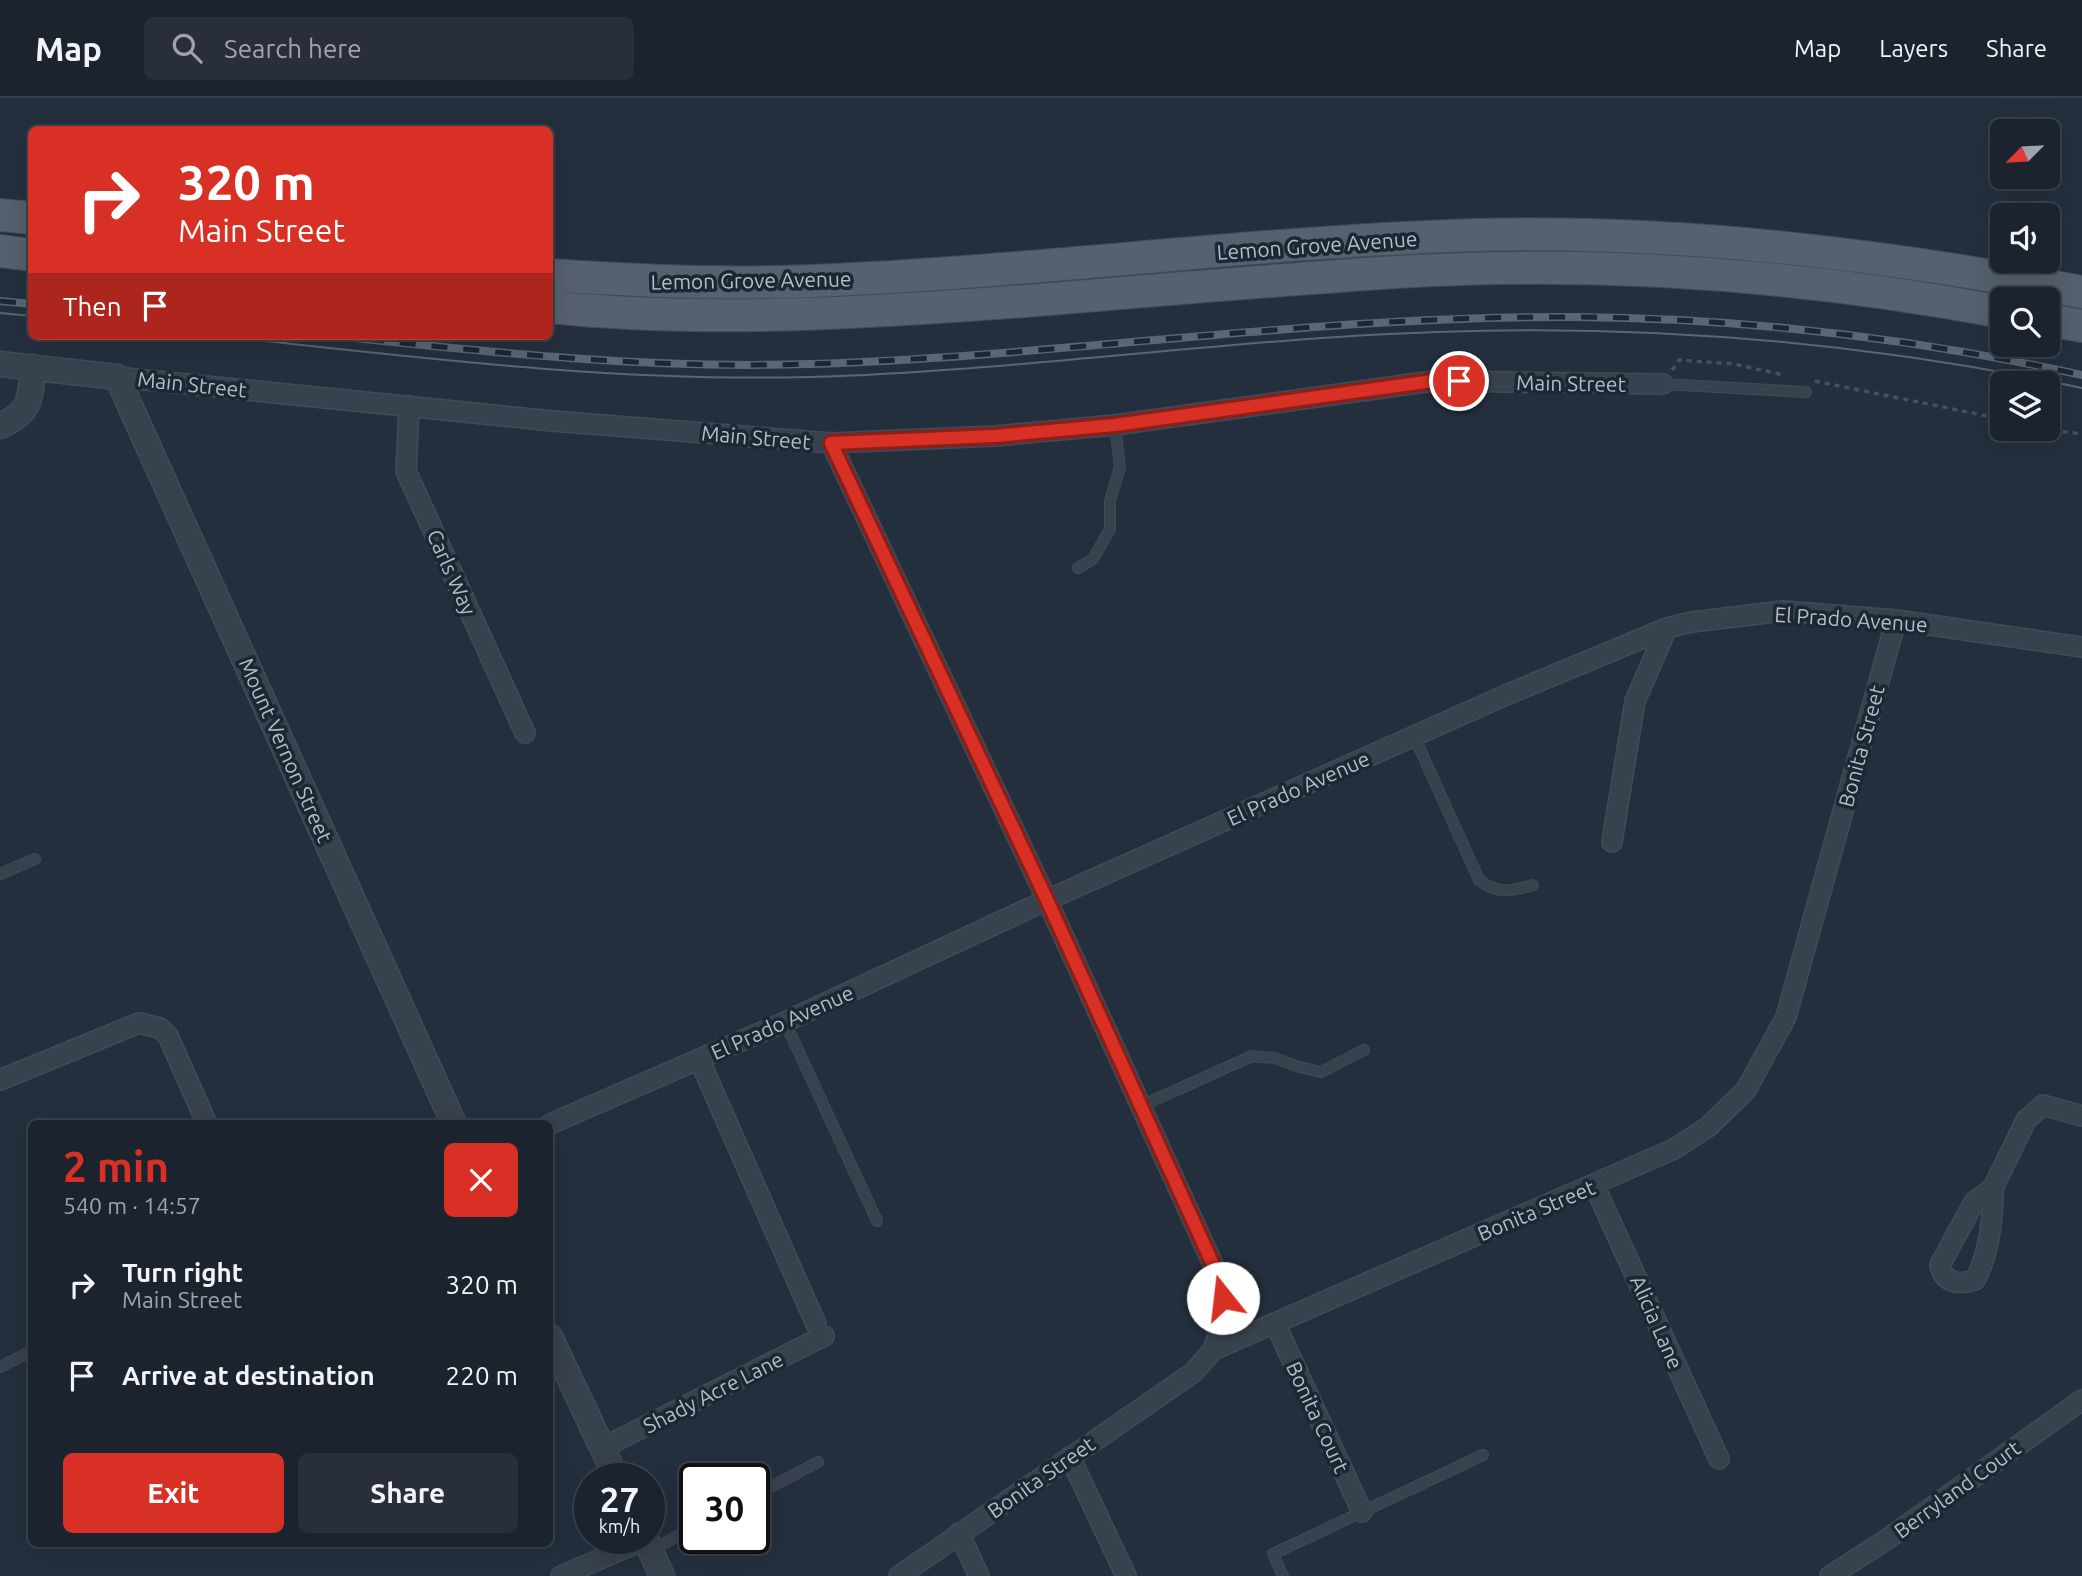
<!DOCTYPE html>
<meta charset="utf-8">
<style>
:root{--surface:#1b232e;--page:#282f3a;--text:#f1f3f6;--muted:#a0a4aa;--line:#39404a;--accent:#d93025}
body{margin:0;font-family:Ubuntu,sans-serif;background:var(--page);color:var(--text);height:100vh;display:flex;flex-direction:column;font-size:26px;white-space:nowrap}
*{box-sizing:border-box;margin:0}
p{font-size:23px;color:var(--muted)}
.icon{flex:none;width:38px;height:38px;fill:none;stroke:currentColor;stroke-width:2;stroke-linecap:round;stroke-linejoin:round}
.map{position:relative;flex:1;overflow:hidden}
.sheet{position:absolute;left:28px;top:1022px;width:525px;height:427px;display:flex;flex-direction:column;background:var(--surface);border-radius:10px;box-shadow:0 7px 28px #0002,0 0 0 2px var(--line)}
.sheet>*{flex:none}
.banner{position:absolute;left:28px;top:28px;width:525px;height:214px;border-radius:10px;box-shadow:0 7px 28px #0002,0 0 0 2px var(--line);background:#d93025;color:#fff;overflow:hidden}
.needle{width:46px;rotate:246deg}
.controls{position:absolute;left:1990px;top:21px;display:grid;gap:14px}
.controls a{display:grid;place-items:center;width:70px;height:70px;border-radius:10px;background:var(--surface);box-shadow:0 7px 28px #0002,0 0 0 2px var(--line);font-size:35px}
.speed{position:absolute;left:574px;top:1365px;display:flex;gap:14px;font-size:35px;font-weight:700;text-align:center}
.speed>*{display:grid;place-content:center;width:91px;height:91px;border-radius:50%;background:var(--surface);box-shadow:0 7px 28px #0002,0 0 0 2px var(--line);line-height:1}
.speed small{font-size:18px;font-weight:400}
.speed .limit{border:4px solid #111;border-radius:10px;background:#fff;color:#111}
.pin{position:absolute;display:grid;place-items:center;width:60px;height:60px;color:#fff;margin:-30px;border:4px solid #fff;border-radius:50%;box-shadow:0 2px 7px #0007}
.me{position:absolute;width:77px;margin:-38px;rotate:344deg;stroke-linejoin:round;filter:drop-shadow(0 0 5px #0008)}
.turn{display:flex;align-items:center;gap:24px;height:147px;padding:0 35px;font-size:32px}
.turn .icon{width:91px;height:91px;stroke-width:2.5}
.turn b{display:block;font-size:49px;line-height:60px}
.then{display:flex;align-items:center;height:66px;padding:0 35px;background:#0003;gap:14px;font-size:26px}
.round{display:grid;place-items:center;flex:none;width:74px;height:74px;border-radius:10px;background:var(--page)}
.summary{display:flex;align-items:center;justify-content:space-between;height:119px;padding:0 35px}
h1{font-size:42px;font-weight:700;line-height:52px;color:var(--accent)}
.cta{display:flex;gap:14px;margin-top:auto;padding:14px 35px}
.cta a{flex:1;height:80px;border-radius:10px;background:var(--accent);color:#fff;font-size:28px;font-weight:700;line-height:80px;text-align:center}
.cta a+a{background:var(--page);color:var(--text)}
ul{padding:0;list-style:none}
li{display:flex;align-items:center;gap:21px;height:91px;padding:0 35px}
li div{flex:1}
li b{display:block;font-size:26px}
li em{font-style:normal}
header{display:flex;align-items:center;gap:42px;box-sizing:border-box;height:98px;padding:0 35px;background:var(--surface);border-bottom:2px solid var(--line)}
header strong{font-size:33px}
nav{display:flex;gap:38px;margin-inline-start:auto;font-size:24px}
.search{width:490px;height:63px;background:var(--page);display:flex;align-items:center;gap:18px;box-sizing:border-box;padding:0 24px;border-radius:10px;color:var(--muted);font-size:26px}
.map>svg:first-child{display:block}
.lines{fill:none;stroke-linecap:round;stroke-linejoin:round}
.service-casing{stroke:#414a57;stroke-width:12}
.minor-casing{stroke:#414a57;stroke-width:22}
.tertiary-casing{stroke:#414a57;stroke-width:27}
.primary-casing{stroke:#414a57;stroke-width:34}
.path{stroke:#3f5557;stroke-width:3.5;stroke-dasharray:5 5;stroke-linecap:butt}
.service{stroke:#38414e;stroke-width:10}
.minor{stroke:#38414e;stroke-width:19}
.tertiary{stroke:#38414e;stroke-width:24}
.primary{stroke:#56606e;stroke-width:32}
.tram{stroke:#5a6575;stroke-width:2}
.rail-casing{stroke:#5a6575;stroke-width:8}
.rail{stroke:#1d2633;stroke-width:5;stroke-dasharray:16;stroke-linecap:butt}
.route-casing{stroke:#8d1f18;stroke-width:18}
.route{stroke:#d93025;stroke-width:12}
.labels{text-anchor:middle;dominant-baseline:central;stroke-width:7;stroke-linejoin:round;paint-order:stroke}
.street-label{font-size:21px;fill:#b4bcc9;stroke:#1d2633}
</style>
<header>
<strong>Map</strong>
<div class="search"><svg class="icon" aria-label="search" viewBox="0 0 24 24"><circle cx="10" cy="10" r="6"/><path d="M15 15l6 6"/></svg>Search here</div>
<nav><a>Map</a><a>Layers</a><a>Share</a></nav>
</header>
<div class="map">
<svg width="2082" height="1478" viewBox="0 0 2082 1478">
<rect width="100%" height="100%" fill="#242f3e"/>
<g class="lines">
<g class="service-casing">
<path id="service" d="M1663,286L1806,294
M1078,470L1093,461L1110,431V403L1120,369L1115,327
M1414,638L1479,782C1498,797 1512,793 1533,787
M0,776L35,761
M785,924L877,1123
M1141,1008L1252,958L1275,960L1296,968L1321,974L1364,952
M0,1269L32,1253
M754,1398L818,1364
M651,1452L695,1429
M1283,1478L1273,1456L1483,1357"/>
</g>
<g class="minor-casing">
<path id="minor" d="M117,279L553,323L831,345L995,338L1115,327L1433,283L1663,286
M409,308L406,373L525,635
M831,345L1047,802L1221,1184L1225,1217L1213,1252
M1612,744L1635,603L1667,530
M699,961L816,1226
M0,982L139,925L160,930L168,938L207,1026
M550,1026L785,924L1047,802L1506,597L1667,530L1692,524L1783,513L1896,522L2082,549
M1594,1087L1719,1361
M1993,1090C1993,1120 1989,1156 1975,1182C1959,1187 1944,1186 1940,1167L1974,1104L1993,1090L2026,1022L2043,1007L2082,1018
M1275,1225L1362,1414
M602,1350L824,1238
M1070,1359L1126,1478
M959,1435L979,1478
M561,1478L646,1441
M899,1478L1194,1274L1213,1252L1674,1051L1708,1029L1746,992L1786,919L1896,522
M1830,1478L1886,1442L2082,1302"/>
</g>
<g class="tertiary-casing">
<path id="tertiary" d="M0,266L117,279L454,1026
M0,328C32,314 30,301 33,269
M550,1239L617,1381
M645,1440L662,1478"/>
</g>
<g class="primary-casing">
<path id="primary" d="M0,117L32,120
M0,153L32,157
M550,177C637,183 724,187 812,183C1034,174 1254,144 1475,137C1680,132 1882,156 2082,194
M550,209C708,225 866,215 1025,203C1149,193 1273,182 1397,174C1598,162 1804,177 2002,214
M2048,222L2082,228"/>
</g>
<path class="path" d="M1672,272L1679,262L1734,266L1784,277
M1815,283L2002,321
M2043,331L2082,336"/>
<use href="#service" class="service"/>
<use href="#minor" class="minor"/>
<use href="#tertiary" class="tertiary"/>
<use href="#primary" class="primary"/>
<path class="tram" d="M0,215L32,218
M219,238C416,259 610,284 809,279C1019,273 1228,241 1437,234C1654,226 1870,245 2082,290"/>
<g class="rail-casing">
<path id="rail" d="M0,203L32,206
M336,238C494,255 651,271 810,266C1066,258 1319,217 1575,219C1744,220 1917,241 2082,277"/>
</g>
<use href="#rail" class="rail"/>
</g>
<g class="lines">
<g class="route-casing">
<path id="route" d="M1223,1200L1221,1184L1047,802L831,345L995,338L1115,327L1433,283H1459"/>
</g>
<use href="#route" class="route"/>
</g>
<g class="labels">
<g class="street-label">
<text transform="translate(1317 147) rotate(-4)">Lemon Grove Avenue</text>
<text transform="translate(751 182) rotate(-1)">Lemon Grove Avenue</text>
<text transform="translate(1571 285) rotate(1)">Main Street</text>
<text transform="translate(192 286) rotate(6)">Main Street</text>
<text transform="translate(756 339) rotate(5)">Main Street</text>
<text transform="translate(452 474) rotate(66)">Carls Way</text>
<text transform="translate(1851 521) rotate(4)">El Prado Avenue</text>
<text transform="translate(1861 648) rotate(-75)">Bonita Street</text>
<text transform="translate(286 652) rotate(66)">Mount Vernon Street</text>
<text transform="translate(1298 690) rotate(-24)">El Prado Avenue</text>
<text transform="translate(782 924) rotate(-24)">El Prado Avenue</text>
<text transform="translate(1536 1112) rotate(-23)">Bonita Street</text>
<text transform="translate(1657 1224) rotate(66)">Alicia Lane</text>
<text transform="translate(713 1294) rotate(-27)">Shady Acre Lane</text>
<text transform="translate(1318 1319) rotate(65)">Bonita Court</text>
<text transform="translate(1041 1379) rotate(-35)">Bonita Street</text>
<text transform="translate(1957 1391) rotate(-36)">Berryland Court</text>
</g>
</g>
</svg>
<div class="controls">
<a><svg class="needle" viewBox="-14 -14 28 28"><path d="M0-13l5 13h-10z" fill="#e53935"/><path d="M0 13l5-13h-10z" fill="#a0a4aa"/></svg></a>
<a><svg class="icon" aria-label="sound" viewBox="0 0 24 24"><path d="M4 9h4l5-4v14l-5-4H4zM17 9q2 3 0 6"/></svg></a>
<a><svg class="icon" aria-label="search" viewBox="0 0 24 24"><circle cx="10" cy="10" r="6"/><path d="M15 15l6 6"/></svg></a>
<a><svg class="icon" aria-label="layers" viewBox="0 0 24 24"><path d="M12 4l9 5-9 5-9-5zM3 14l9 5 9-5"/></svg></a>
</div>
<div class="speed"><div>27<small>km/h</small></div><div class="limit">30</div></div>
<div class="pin" style="left:1459px;top:283px;background:#d93025"><svg class="icon" aria-label="arrive" viewBox="0 0 24 24"><path d="M6 21V4h12l-3 4 3 4H6"/></svg></div>
<svg class="me" style="left:1223px;top:1200px" viewBox="-20 -20 40 40"><circle r="19" fill="#fff"/><path d="M0-13L10 11 0 6-10 11z" fill="#d93025"/></svg>
<div class="banner">
<div class="turn"><svg class="icon" aria-label="right" viewBox="0 0 24 24"><path d="M7 20v-9h11M14 6l5 5-5 5"/></svg><div><b>320 m</b>Main Street</div></div>
<div class="then">Then<svg class="icon" aria-label="arrive" viewBox="0 0 24 24"><path d="M6 21V4h12l-3 4 3 4H6"/></svg></div>
</div>
<section class="sheet">
<div class="summary"><div><h1>2 min</h1><p>540 m · 14:57</p></div><a class="round" style="background:#d93025;color:#fff"><svg class="icon" aria-label="close" viewBox="0 0 24 24"><path d="M6 6l12 12M18 6L6 18"/></svg></a></div>
<ul>
<li><svg class="icon" aria-label="right" viewBox="0 0 24 24"><path d="M7 20v-9h11M14 6l5 5-5 5"/></svg><div><b>Turn right</b><p>Main Street</p></div><em>320 m</em></li>
<li><svg class="icon" aria-label="arrive" viewBox="0 0 24 24"><path d="M6 21V4h12l-3 4 3 4H6"/></svg><div><b>Arrive at destination</b></div><em>220 m</em></li>
</ul>
<div class="cta"><a>Exit</a><a>Share</a></div>
</section>
</div>
